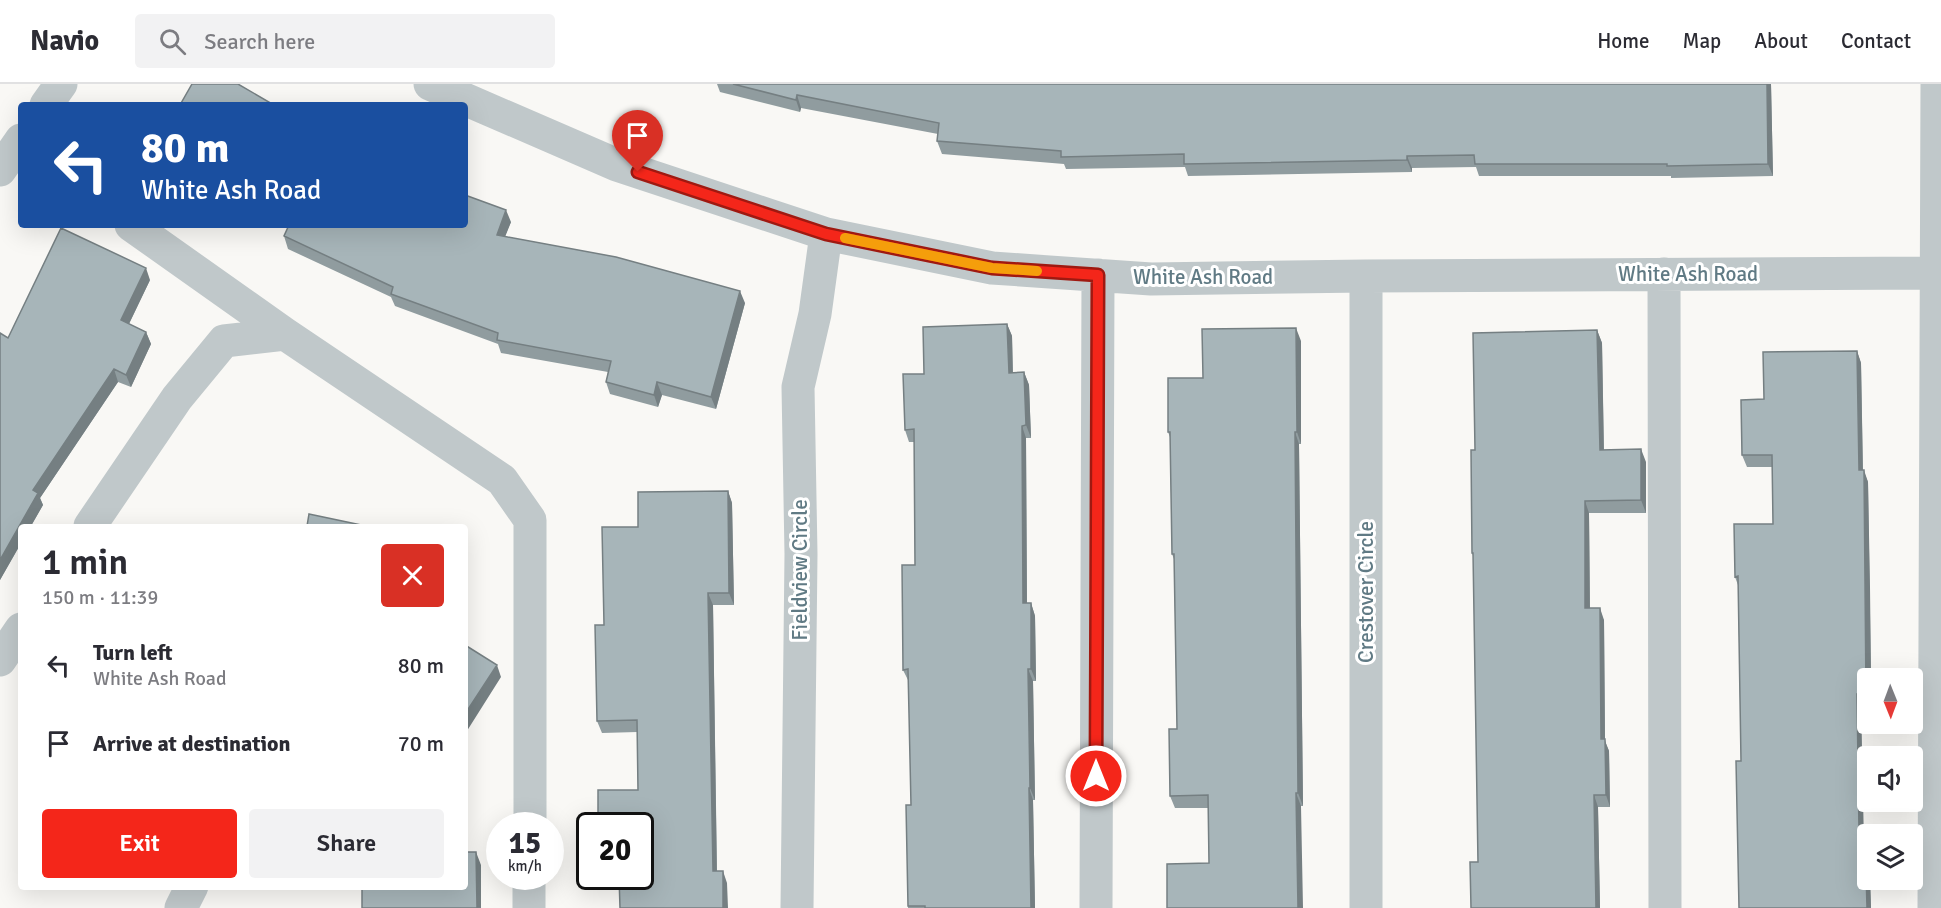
<!DOCTYPE html>
<meta charset="utf-8">
<style>
:root{--surface:#fff;--page:#f2f2f3;--text:#2b2b33;--muted:#7c7c81;--line:#e1e1e2;--accent:#f4261a}
body{margin:0;font-family:Signika,sans-serif;background:var(--page);color:var(--text);height:100vh;display:flex;flex-direction:column;font-size:22px;white-space:nowrap}
*{box-sizing:border-box;margin:0}
p{font-size:20px;color:var(--muted)}
.icon{flex:none;width:33px;height:33px;fill:none;stroke:currentColor;stroke-width:2;stroke-linecap:round;stroke-linejoin:round}
.map{position:relative;flex:1;overflow:hidden}
.sheet{position:absolute;left:18px;top:440px;width:450px;height:366px;display:flex;flex-direction:column;background:var(--surface);border-radius:6px;box-shadow:0 6px 24px #0002}
.sheet>*{flex:none}
.banner{position:absolute;left:18px;top:18px;width:450px;height:126px;border-radius:6px;box-shadow:0 6px 24px #0002;background:#1a4fa0;color:#fff;overflow:hidden}
.needle{width:39px;rotate:179deg}
.tools{position:absolute;left:1857px;top:584px;display:grid;gap:12px}
.tools a{display:grid;place-items:center;width:66px;height:66px;border-radius:6px;background:var(--surface);box-shadow:0 6px 24px #0002;font-size:30px}
.speed{position:absolute;left:486px;top:728px;display:flex;gap:12px;font-size:30px;font-weight:700;text-align:center}
.speed>*{display:grid;place-content:center;width:78px;height:78px;border-radius:50%;background:var(--surface);box-shadow:0 6px 24px #0002;line-height:1}
.speed small{font-size:15px;font-weight:400}
.speed .limit{border:3px solid #111;border-radius:9px;background:#fff;color:#111}
.pin{position:absolute;display:grid;place-items:center;width:51px;height:51px;color:#fff;margin:-62px -26px;border-radius:50% 50% 50% 0;rotate:-45deg;box-shadow:0 0 6px #0007}
.pin .icon{rotate:45deg}
.me{position:absolute;width:66px;margin:-33px;rotate:0deg;stroke-linejoin:round;filter:drop-shadow(0 0 4px #0008)}
.turn{display:flex;align-items:center;gap:21px;height:126px;padding:0 24px;font-size:27px}
.turn .icon{width:78px;height:78px;stroke-width:2.5}
.turn b{display:block;font-size:42px;line-height:51px}
.round{display:grid;place-items:center;flex:none;width:63px;height:63px;border-radius:6px;background:var(--page)}
.head{display:flex;align-items:center;justify-content:space-between;height:102px;padding:0 24px}
h1{font-size:36px;font-weight:600;line-height:45px}
.button{display:flex;gap:12px;margin-top:auto;padding:12px 24px}
.button a{flex:1;height:69px;border-radius:6px;background:var(--accent);color:#fff;font-size:24px;font-weight:600;line-height:69px;text-align:center}
.button a+a{background:var(--page);color:var(--text)}
ul{padding:0;list-style:none}
li{display:flex;align-items:center;gap:18px;height:78px;padding:0 24px}
li div{flex:1}
li b{display:block;font-size:22px}
li em{font-style:normal}
header{display:flex;align-items:center;gap:36px;box-sizing:border-box;height:84px;padding:0 30px;background:var(--surface);border-bottom:2px solid var(--line)}
header strong{font-size:28px}
nav{display:flex;gap:33px;margin-inline-start:auto;font-size:21px}
.search{width:420px;height:54px;background:var(--page);display:flex;align-items:center;gap:15px;box-sizing:border-box;padding:0 21px;border-radius:6px;color:var(--muted);font-size:22px}
.map>svg:first-child{display:block}
.lines{fill:none;stroke-linecap:round;stroke-linejoin:round}
.minor{stroke:#c0c8ca;stroke-width:33}
.wall{fill:#909c9f}
.shaded-wall{fill:#757f82}
.building{fill:#a7b5b9;stroke:#757f82;stroke-width:1.5}
.route-casing{stroke:#9f1911;stroke-width:15}
.route{stroke:#f4261a;stroke-width:10}
.slow{stroke:#f59e0b;stroke-width:10}
.labels{text-anchor:middle;dominant-baseline:central;stroke-width:6;stroke-linejoin:round;paint-order:stroke}
.street-label{font-size:21px;fill:#607a84;stroke:#fff}
</style>
<header>
<strong>Navio</strong>
<div class="search"><svg class="icon" aria-label="search" viewBox="0 0 24 24"><circle cx="10" cy="10" r="6"/><path d="M15 15l6 6"/></svg>Search here</div>
<nav><a>Home</a><a>Map</a><a>About</a><a>Contact</a></nav>
</header>
<div class="map">
<svg width="1941" height="824" viewBox="0 0 1941 824">
<rect width="100%" height="100%" fill="#f9f8f5"/>
<g class="lines">
<path class="minor" d="M430,0L617,81L826,150L992,184L1151,195L1366,192L1935,189
M46,21L61,0
M0,86L21,56
M131,141L285,250
M1664,190L1665,824
M1366,192V824
M90,442L177,314L224,257L285,250L502,396L530,436V741
M0,576L21,545
M181,824L192,802
M529,824V792
M797,824L801,470L798,303L815,230L826,150
M1096,824L1098,191
M1934,824L1937,0"/>
</g>
<path class="wall" d="M717,0H1771L1773,92L1671,94V92H1479L1476,83L1412,84V88L1188,92L1185,83L1066,85L1064,80L942,70L937,57L938,50L801,24L800,28L720,8Z
M511,138L505,152L745,219L716,325L662,311L658,323L610,310L606,298L608,288L501,269L498,260L395,222L391,213L288,165L284,152Z
M150,196L129,240L146,248L151,260L131,303L118,298L40,414L43,421L0,496L8,254Z
M1007,240L1012,252L1013,289L1024,288L1029,301L1031,354H1026L1027,519H1031L1035,532L1036,597H1033L1035,716H1033L1035,824H908L911,721L909,598L903,586L915,481L914,358H909L905,346L924,290Z
M1597,246L1602,259L1604,366L1646,378V429H1589L1590,524L1604,536L1605,657L1609,667L1610,723H1598L1600,824H1471L1478,778L1474,474L1472,469L1475,366Z
M1301,257V360H1299L1303,722H1301L1209,779L1208,724H1175L1170,712L1177,645L1174,475L1172,470L1170,353L1168,348L1203,294Z
M1857,267L1861,279L1863,386L1868,398L1871,594H1868V622H1861L1863,747H1865L1868,753V795H1870L1871,824L1741,677L1738,501L1735,493L1773,440L1772,383H1747L1742,371Z
M728,407L732,419L734,521H713L717,787L727,799L638,706L637,648L602,649L597,637L604,541Z"/>
<path class="shaded-wall" d="M1767,0H1771L1773,92L1768,80Z
M797,11L801,24L800,28L796,16Z
M1407,72L1412,84V88L1407,76Z
M506,126L511,138L501,163L497,151Z
M146,184L150,196L125,248L121,236Z
M740,207L745,219L716,325L711,313Z
M1007,240L1012,252L1013,301L1009,289Z
M1296,244L1301,257V360L1297,348Z
M1597,246L1602,259L1604,378L1600,366Z
M146,248L151,260L131,303L126,291Z
M1857,267L1861,279L1863,398L1859,386Z
M114,285L118,298L40,414L43,421L31,442H21V459L0,496V476L33,406Z
M1024,288L1029,301L1031,354L1026,341Z
M657,298L662,311L658,323L654,311Z
M1022,342L1026,354L1027,532L1023,519Z
M1295,348L1299,360L1303,722L1298,709Z
M1641,365L1646,378V429L1641,416Z
M1864,386L1868,398L1870,503L1871,594H1868V612L1866,609Z
M728,407L732,419L734,521L729,509Z
M1585,417L1589,429L1590,537L1585,524Z
M708,509L713,521L717,800L713,787Z
M1031,519L1035,532L1036,597L1031,585Z
M1600,524L1604,536L1605,657L1609,667L1610,723L1606,711L1601,655Z
M497,581L501,593L465,650V630Z
M1028,585L1033,597L1035,716L1030,704Z
M1857,610L1861,622L1864,759L1859,747Z
M1029,704L1033,716L1035,824H1031Z
M1296,709L1301,722L1303,824H1298Z
M1594,711L1598,723L1600,824H1596Z
M1865,747L1868,753V795H1870L1871,824H1867Z
M476,768L481,781V824H477Z
M723,787L727,799L728,824H723Z"/>
<path class="building" d="M192,0H238L274,21H180Z
M733,0H1767L1768,80L1667,82V80H1475L1474,71L1407,72V76L1184,80V70L1061,73V67L937,57L939,39L797,11L796,16Z
M465,111L506,126L497,151L616,173L740,207L711,313L657,298L654,311L606,298L611,277L497,256L498,249L391,210L393,203L284,152L289,141H465Z
M61,144L146,184L121,236L146,248L126,291L114,285L33,406L38,409L0,476V249L8,254Z
M1007,240L1009,289L1024,288L1026,341L1022,342L1023,519H1031V585H1028L1030,704H1029L1031,824H925V822H908L906,721H911L908,585L903,586L902,481H915L914,345L905,346L903,290H924L923,243Z
M1296,244L1297,348H1295L1298,709H1296L1298,824H1167V780L1209,779L1208,711L1170,712L1169,645H1177L1174,470H1172L1170,348H1168V294H1203L1202,245Z
M1597,246L1600,366L1641,365V416L1585,417V524H1600L1601,655H1605L1606,711H1594L1596,824H1471L1470,778H1478L1473,469H1472L1471,366H1475L1473,249Z
M1857,267L1859,386H1864L1866,609L1857,610L1859,747H1865L1867,824H1739L1736,677H1741L1738,492L1735,493L1734,440H1773L1772,371H1742L1741,316L1764,315L1763,268Z
M728,407L729,509H708L713,787H723V824H620L619,792H640V741H598V706H638L637,636L597,637L595,541H604L602,443H638V408Z
M309,430L366,442H307Z
M465,561L497,581L465,630Z
M465,768H476L477,824H362V802H465Z"/>
<g class="lines">
<g class="route-casing">
<path id="route" d="M638,88L826,150L992,184L1098,191L1096,692"/>
</g>
<use href="#route" class="route"/>
<path class="slow" d="M845,154L992,184L1037,187"/>
</g>
<g class="labels">
<g class="street-label">
<text x="1688" y="190">White Ash Road</text>
<text x="1203" y="193">White Ash Road</text>
<text transform="translate(800 486) rotate(-90)">Fieldview Circle</text>
<text transform="translate(1366 508) rotate(-90)">Crestover Circle</text>
</g>
</g>
</svg>
<div class="tools">
<a><svg class="needle" viewBox="-14 -14 28 28"><path d="M0-13l5 13h-10z" fill="#e53935"/><path d="M0 13l5-13h-10z" fill="#7c7c81"/></svg></a>
<a><svg class="icon" aria-label="sound" viewBox="0 0 24 24"><path d="M4 9h4l5-4v14l-5-4H4zM17 9q2 3 0 6"/></svg></a>
<a><svg class="icon" aria-label="layers" viewBox="0 0 24 24"><path d="M12 4l9 5-9 5-9-5zM3 14l9 5 9-5"/></svg></a>
</div>
<div class="speed"><div>15<small>km/h</small></div><div class="limit">20</div></div>
<div class="pin" style="left:638px;top:88px;background:#d93025"><svg class="icon" aria-label="arrive" viewBox="0 0 24 24"><path d="M6 21V4h12l-3 4 3 4H6"/></svg></div>
<svg class="me" style="left:1096px;top:692px" viewBox="-20 -20 40 40"><circle r="17" fill="#f4261a" stroke="#fff" stroke-width="3"/><path d="M0-11L8 9 0 5-8 9z" fill="#fff"/></svg>
<div class="banner">
<div class="turn"><svg class="icon" aria-label="left" viewBox="0 0 24 24"><path d="M17 20v-9H6M10 6l-5 5 5 5"/></svg><div><b>80 m</b>White Ash Road</div></div>
</div>
<section class="sheet">
<div class="head"><div><h1>1 min</h1><p>150 m · 11:39</p></div><a class="round" style="background:#d93025;color:#fff"><svg class="icon" aria-label="close" viewBox="0 0 24 24"><path d="M6 6l12 12M18 6L6 18"/></svg></a></div>
<ul>
<li><svg class="icon" aria-label="left" viewBox="0 0 24 24"><path d="M17 20v-9H6M10 6l-5 5 5 5"/></svg><div><b>Turn left</b><p>White Ash Road</p></div><em>80 m</em></li>
<li><svg class="icon" aria-label="arrive" viewBox="0 0 24 24"><path d="M6 21V4h12l-3 4 3 4H6"/></svg><div><b>Arrive at destination</b></div><em>70 m</em></li>
</ul>
<div class="button"><a>Exit</a><a>Share</a></div>
</section>
</div>
